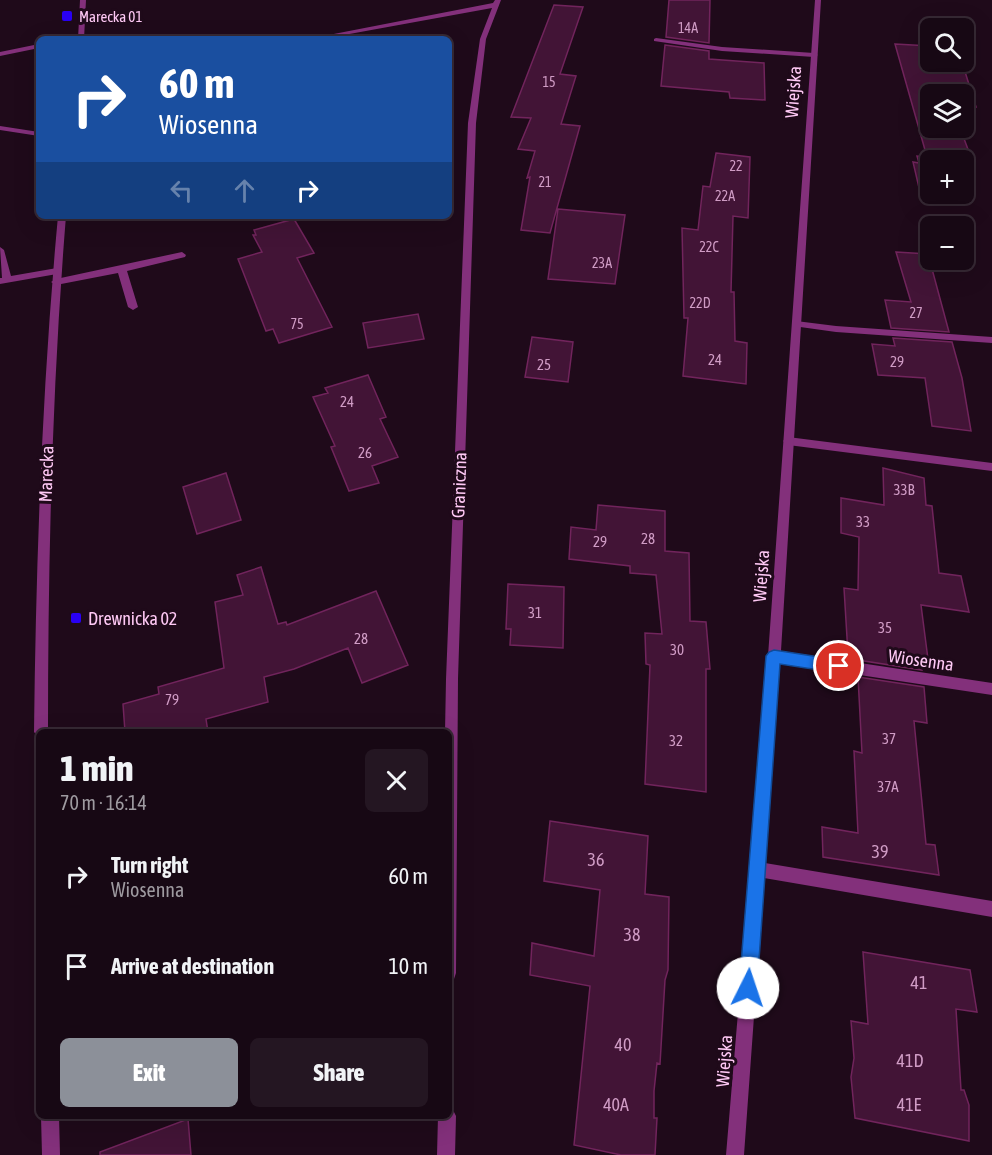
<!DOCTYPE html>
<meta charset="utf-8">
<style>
:root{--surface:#170814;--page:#241622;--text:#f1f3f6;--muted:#9e9aa0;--line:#362934;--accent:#8c9099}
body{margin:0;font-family:"Asap Condensed",sans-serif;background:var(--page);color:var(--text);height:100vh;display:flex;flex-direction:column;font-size:22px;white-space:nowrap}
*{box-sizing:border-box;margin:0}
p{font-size:20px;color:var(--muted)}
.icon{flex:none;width:33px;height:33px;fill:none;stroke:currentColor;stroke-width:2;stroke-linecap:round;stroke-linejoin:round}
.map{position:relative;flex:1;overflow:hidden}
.side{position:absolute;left:36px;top:729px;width:416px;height:390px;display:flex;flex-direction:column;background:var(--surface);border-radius:9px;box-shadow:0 6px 24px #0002,0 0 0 2px var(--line)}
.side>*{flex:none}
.hud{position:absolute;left:36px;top:36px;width:416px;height:183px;border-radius:9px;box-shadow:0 6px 24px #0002,0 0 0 2px var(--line);background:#1a4fa0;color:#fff;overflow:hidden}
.fabs{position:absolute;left:920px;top:18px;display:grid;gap:12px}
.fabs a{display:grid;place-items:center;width:54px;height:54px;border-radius:9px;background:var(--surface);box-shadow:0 6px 24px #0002,0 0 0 2px var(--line);font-size:30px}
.pin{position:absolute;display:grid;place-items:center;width:51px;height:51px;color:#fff;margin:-26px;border:3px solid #fff;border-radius:50%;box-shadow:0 2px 6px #0007}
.me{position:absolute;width:66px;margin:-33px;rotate:4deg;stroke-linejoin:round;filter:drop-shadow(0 0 4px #0008)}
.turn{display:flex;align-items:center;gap:21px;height:126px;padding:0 24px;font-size:27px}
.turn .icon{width:78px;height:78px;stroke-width:2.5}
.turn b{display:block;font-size:42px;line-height:51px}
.lanes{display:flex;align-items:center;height:57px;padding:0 24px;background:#0003;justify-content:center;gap:30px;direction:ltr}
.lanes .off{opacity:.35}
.round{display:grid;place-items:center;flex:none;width:63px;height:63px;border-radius:9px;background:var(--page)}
.head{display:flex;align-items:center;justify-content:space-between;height:102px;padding:0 24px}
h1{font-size:36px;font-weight:800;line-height:45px}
.button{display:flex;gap:12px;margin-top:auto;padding:12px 24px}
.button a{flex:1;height:69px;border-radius:9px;background:var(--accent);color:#fff;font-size:24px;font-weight:800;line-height:69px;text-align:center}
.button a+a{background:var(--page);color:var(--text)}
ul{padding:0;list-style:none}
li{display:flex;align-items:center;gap:18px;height:90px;padding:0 24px}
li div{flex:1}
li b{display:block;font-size:22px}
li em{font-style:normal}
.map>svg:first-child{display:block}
.building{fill:#421436;stroke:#71245c;stroke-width:1.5}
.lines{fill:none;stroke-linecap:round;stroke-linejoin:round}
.service{fill:#83307b;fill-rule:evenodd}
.minor{fill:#83307b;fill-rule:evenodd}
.tertiary{fill:#83307b;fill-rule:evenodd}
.route{fill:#1a73e8;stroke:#114b97;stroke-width:1.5}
.poi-dot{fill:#2900f4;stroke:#1f0a1a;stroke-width:2}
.labels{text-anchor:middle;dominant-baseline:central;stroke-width:6;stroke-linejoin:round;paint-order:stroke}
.far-number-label{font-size:14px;fill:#d09cc5}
.far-poi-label{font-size:15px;fill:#ffc9f5;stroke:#1f0a1a;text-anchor:start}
.number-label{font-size:15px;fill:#d09cc5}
.street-label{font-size:18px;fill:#ffc9f5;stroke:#1f0a1a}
.poi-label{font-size:18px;fill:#ffc9f5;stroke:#1f0a1a;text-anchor:start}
.near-number-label{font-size:18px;fill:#d09cc5}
</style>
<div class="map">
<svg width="992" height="1155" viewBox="0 0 992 1155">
<rect width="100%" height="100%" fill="#1f0a1a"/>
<path class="building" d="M669,0H710L709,43L666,37Z
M554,5L583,7L560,74L576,76L561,124L580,126L550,233L521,230L530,177L527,178L535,151L518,149L531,118L511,117Z
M895,44L930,46V62H962L976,107L963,106V94H930V128H960L972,160H930V193L920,192L913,162L919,163L917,156L927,157Z
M665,45L709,51V59L764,63L765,100L730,98L729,92L661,86Z
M716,153L750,157L748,218L733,216L731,292H734L735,341L747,343L746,384L683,376L688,318H684L682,228L698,230L703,186L710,187Z
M558,209L625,215L615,284L548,279Z
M294,219L314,253L297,258L332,327L279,343L273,329L266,331L238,259L262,252L253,235H256L254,230Z
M896,252L928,254L949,332L891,328L885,300L911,302Z
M418,314L424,339L368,348L363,323Z
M532,337L573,342L568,382L525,377Z
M893,338L952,342L962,378L971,431L932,426L925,378L878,375L872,344L895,346Z
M368,375L386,417L380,419L398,457L372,466L379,483L349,491L331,447L335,446L313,397L328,393L325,388Z
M883,468L924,478L926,505L932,506L939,573L961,576L969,612L921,605L929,667L922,665V670L858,660L857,655L848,654L844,588L858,590L859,537L841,533V498L884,505Z
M226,473L241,520L197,534L183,487Z
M598,505L665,511V551L689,553L690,621L706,622L710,669H706V792L645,784L650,665L646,664L645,633L662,634L656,575L630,573V566L569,559L571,527L596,530Z
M261,567L278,624L286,622L287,625L376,591L408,665L362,683L348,648L294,669L264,677L268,702L206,719L208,732H125L123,704L159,694L158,687L224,668L215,602L243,595L237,575Z
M508,584L564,587L563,648L510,645L511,629H506Z
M858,677L924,687L927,723L914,721L926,844L935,845L939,875L823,857L822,827L858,833L854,751L862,753Z
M550,821L648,836L645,894L669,897L668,970L665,980L660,1064L657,1063L654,1091V1118H657L655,1155H621L574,1145L590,986L530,975L532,943L594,956L600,890L544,881Z
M863,952L970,970L977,1012L956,1009L961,1090H964L969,1105V1141L855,1118L851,1077L854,1058L851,1021L868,1024Z
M188,1119L191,1155H100V1152Z"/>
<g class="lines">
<path class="service" d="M656,38L722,47L814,53L818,55L814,57L722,51L654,41V39Z
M39,44V48L0,56V52Z
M0,126L39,132V136L0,130Z
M0,247L4,250L11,276L57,268L62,271L57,274L0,284V278H2Z
M182,252L186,255L185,257L127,271L138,307L133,310L128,307L118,273L56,285L51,282L56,279Z
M796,321L836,326L992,337V343L836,332L793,326V322Z
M788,437L992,463V471L788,445L783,441Z"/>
<path class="minor" d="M495,0H501L486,39L476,123L458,679L456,973L454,979L448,981V732H445L446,679L468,123L480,39L492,8L322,39H308L493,3Z
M815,0H821L781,651L992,683V695L780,663L765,863L992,901V917L764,878L744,1155H726L768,656Z
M448,1108L453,1110L456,1116L455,1155H437L438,1116H448Z"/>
<path class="tertiary" d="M80,0H86L84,39H78Z
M58,216H66C52,388 48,560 48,732H39V738L34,732C36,560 42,388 58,216Z
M41,1116H59L60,1155H42Z"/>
</g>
<path class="route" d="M774,650L839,660L844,661L846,666L844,671L839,673L780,664L757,988L754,994L748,997L742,994L739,988L766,656L769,652Z"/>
<g class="poi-dot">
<rect x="61" y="10" width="12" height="12" rx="3"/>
<rect x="70" y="612" width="12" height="12" rx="3"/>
</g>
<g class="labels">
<g class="far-number-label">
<text x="688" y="28">14A</text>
<text x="549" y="82">15</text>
<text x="736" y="166">22</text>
<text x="545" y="182">21</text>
<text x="725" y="196">22A</text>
<text x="709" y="247">22C</text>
<text x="602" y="263">23A</text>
<text x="700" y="303">22D</text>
<text x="916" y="313">27</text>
<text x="297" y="324">75</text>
</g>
<g class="far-poi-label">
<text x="79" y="16">Marecka 01</text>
</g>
<g class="number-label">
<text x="715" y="359">24</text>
<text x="897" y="361">29</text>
<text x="544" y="364">25</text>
<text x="347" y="401">24</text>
<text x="365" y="452">26</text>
<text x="904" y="489">33B</text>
<text x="863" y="521">33</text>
<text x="648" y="538">28</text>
<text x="600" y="541">29</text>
<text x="535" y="612">31</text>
<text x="885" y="627">35</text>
<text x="361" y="638">28</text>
<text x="677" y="649">30</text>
<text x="172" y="699">79</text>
<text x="889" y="738">37</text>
<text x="676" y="740">32</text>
<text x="888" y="786">37A</text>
</g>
<g class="street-label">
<text transform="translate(793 92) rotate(-86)">Wiejska</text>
<text transform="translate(46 474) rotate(-88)">Marecka</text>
<text transform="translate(459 485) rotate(-88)">Graniczna</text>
<text transform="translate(761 576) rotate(-86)">Wiejska</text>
<text transform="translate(921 660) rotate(8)">Wiosenna</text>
<text transform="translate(724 1061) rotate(-86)">Wiejska</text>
</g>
<g class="poi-label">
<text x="88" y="618">Drewnicka 02</text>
</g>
<g class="near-number-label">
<text x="880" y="851">39</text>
<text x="596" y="859">36</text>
<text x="632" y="934">38</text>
<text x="919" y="982">41</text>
<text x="623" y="1044">40</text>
<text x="910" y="1060">41D</text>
<text x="616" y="1104">40A</text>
<text x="909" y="1104">41E</text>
</g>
</g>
</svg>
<div class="fabs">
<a><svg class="icon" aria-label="search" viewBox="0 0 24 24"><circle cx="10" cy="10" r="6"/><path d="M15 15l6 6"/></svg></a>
<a><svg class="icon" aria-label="layers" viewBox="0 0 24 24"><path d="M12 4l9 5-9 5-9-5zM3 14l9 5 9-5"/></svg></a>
<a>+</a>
<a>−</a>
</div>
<div class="pin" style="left:839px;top:666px;background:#d93025"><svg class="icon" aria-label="arrive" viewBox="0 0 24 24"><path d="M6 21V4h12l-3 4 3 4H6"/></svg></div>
<svg class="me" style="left:748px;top:988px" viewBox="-20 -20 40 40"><circle r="19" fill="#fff"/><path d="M0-13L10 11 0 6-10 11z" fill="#1a73e8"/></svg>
<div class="hud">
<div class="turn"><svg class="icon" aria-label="right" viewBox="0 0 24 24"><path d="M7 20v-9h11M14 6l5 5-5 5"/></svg><div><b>60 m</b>Wiosenna</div></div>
<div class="lanes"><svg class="icon off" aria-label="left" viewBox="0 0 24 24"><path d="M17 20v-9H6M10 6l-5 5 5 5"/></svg><svg class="icon off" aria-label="ahead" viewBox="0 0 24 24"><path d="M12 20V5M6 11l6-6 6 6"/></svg><svg class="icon" aria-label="right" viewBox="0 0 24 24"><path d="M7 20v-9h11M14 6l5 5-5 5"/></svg></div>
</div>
<section class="side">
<div class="head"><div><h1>1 min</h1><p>70 m · 16:14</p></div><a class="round"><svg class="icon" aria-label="close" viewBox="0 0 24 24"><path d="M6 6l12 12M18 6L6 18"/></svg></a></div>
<ul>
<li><svg class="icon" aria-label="right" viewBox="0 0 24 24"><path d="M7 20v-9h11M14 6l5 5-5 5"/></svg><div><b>Turn right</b><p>Wiosenna</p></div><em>60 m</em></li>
<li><svg class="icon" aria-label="arrive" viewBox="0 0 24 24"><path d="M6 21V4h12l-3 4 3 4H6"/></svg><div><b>Arrive at destination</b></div><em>10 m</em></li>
</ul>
<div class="button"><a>Exit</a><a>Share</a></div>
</section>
</div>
